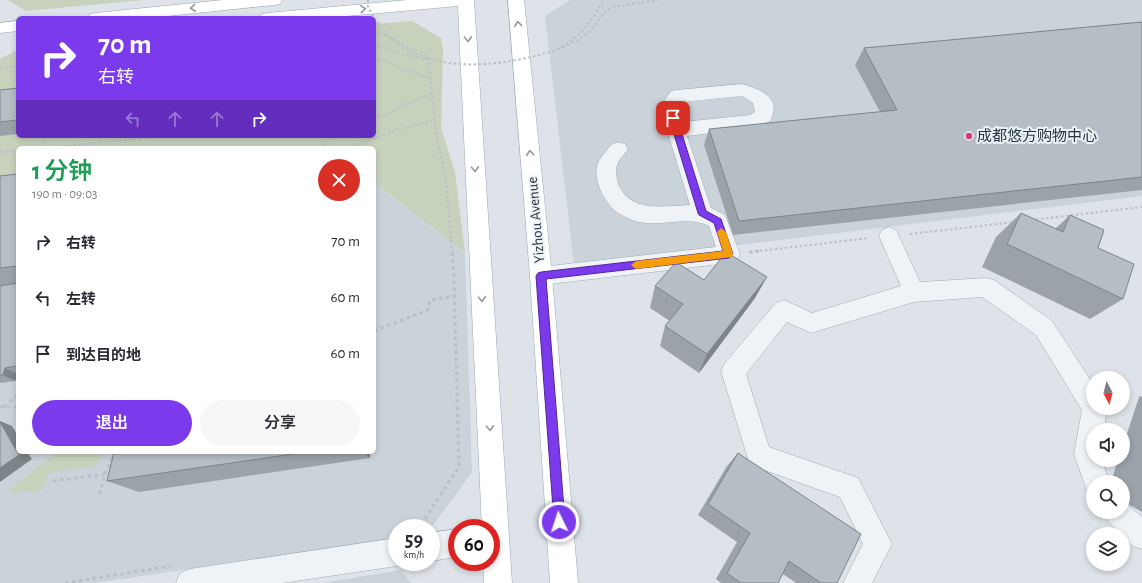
<!DOCTYPE html>
<html lang="zh">
<meta charset="utf-8">
<style>
:root{--surface:#fff;--page:#f7f7f7;--text:#2b2b33;--muted:#7c7c81;--accent:#7c3aed}
body{margin:0;font-family:"Alegreya Sans","Noto Sans SC",sans-serif;background:var(--page);color:var(--text);height:100vh;display:flex;flex-direction:column;font-size:15px;white-space:nowrap}
*{box-sizing:border-box;margin:0}
p{font-size:13px;color:var(--muted)}
.icon{flex:none;width:22px;height:22px;fill:none;stroke:currentColor;stroke-width:2;stroke-linecap:round;stroke-linejoin:round}
.map{position:relative;flex:1;overflow:hidden}
.sheet{position:absolute;left:16px;top:146px;width:360px;height:308px;display:flex;flex-direction:column;background:var(--surface);border-radius:6px;box-shadow:0 2px 6px #0003}
.sheet>*{flex:none}
.banner{position:absolute;left:16px;top:16px;width:360px;height:122px;border-radius:6px;box-shadow:0 2px 6px #0003;background:#7c3aed;color:#fff;overflow:hidden}
.needle{width:26px;rotate:173deg}
.buttons{position:absolute;left:1086px;top:371px;display:grid;gap:8px}
.buttons a{display:grid;place-items:center;width:44px;height:44px;border-radius:50%;background:var(--surface);box-shadow:0 2px 6px #0003;font-size:20px}
.speed{position:absolute;left:388px;top:519px;display:flex;gap:8px;font-size:20px;font-weight:700;text-align:center}
.speed>*{display:grid;place-content:center;width:52px;height:52px;border-radius:50%;background:var(--surface);box-shadow:0 2px 6px #0003;line-height:1}
.speed small{font-size:10px;font-weight:400}
.speed .limit{border:6px solid #d22;background:#fff;color:#111}
.pin{position:absolute;display:grid;place-items:center;width:34px;height:34px;color:#fff;margin:-17px;border-radius:8px;box-shadow:0 2px 6px #0006}
.me{position:absolute;width:44px;margin:-22px;rotate:356deg;stroke-linejoin:round;filter:drop-shadow(0 0 3px #0008)}
.turn{display:flex;align-items:center;gap:14px;height:84px;padding:0 16px;font-size:18px}
.turn .icon{width:52px;height:52px;stroke-width:2.5}
.turn b{display:block;font-size:28px;line-height:34px}
.lanes{display:flex;align-items:center;height:38px;padding:0 16px;background:#0003;justify-content:center;gap:20px;direction:ltr}
.lanes .off{opacity:.35}
.round{display:grid;place-items:center;flex:none;width:42px;height:42px;border-radius:21px;background:var(--page)}
.head{display:flex;align-items:center;justify-content:space-between;height:68px;padding:0 16px}
h1{font-size:24px;font-weight:600;line-height:30px;color:#1e9e55}
.button{display:flex;gap:8px;margin-top:auto;padding:8px 16px}
.button a{flex:1;height:46px;border-radius:24px;background:var(--accent);color:#fff;font-size:16px;font-weight:600;line-height:46px;text-align:center}
.button a+a{background:var(--page);color:var(--text)}
ul{padding:0;list-style:none}
li{display:flex;align-items:center;gap:12px;height:56px;padding:0 16px}
li div{flex:1}
li b{display:block;font-size:15px}
li em{font-style:normal}
.map>svg:first-child{display:block}
.built{fill:#cbd3da}
.green{fill:#c7d2bd}
.lines{fill:none;stroke-linecap:round;stroke-linejoin:round}
.minor-casing{stroke:#a2abb2;stroke-width:1}
.major-casing{stroke:#9baab4;stroke-width:1}
.path-far1{stroke:#bac1c6;stroke-width:2;stroke-dasharray:2.5 2.5;stroke-linecap:butt}
.path{stroke:#bac1c6;stroke-width:3;stroke-dasharray:3.5 3.5;stroke-linecap:butt}
.minor{fill:#eff3f6;fill-rule:evenodd}
.major{fill:#fff;fill-rule:evenodd}
.path-bridge{stroke:#bac1c6;stroke-width:2;stroke-dasharray:2.5 2.5;stroke-linecap:butt}
.wall{fill:#9ba3a9}
.shaded-wall{fill:#7e8589}
.building{fill:#b4bec4;stroke:#7e8589}
.oneway{stroke:#929a9f}
.route{fill:#7c3aed;stroke:#51269a}
.slow{fill:#f59e0b}
.poi-dot{fill:#d43a73;stroke:#ecf2f5;stroke-width:1.5}
.labels{text-anchor:middle;dominant-baseline:central;stroke-width:4;stroke-linejoin:round;paint-order:stroke}
.poi-label{font-size:15px;fill:#25343f;stroke:#ecf2f5;text-anchor:start}
.street-label{font-size:15px;fill:#25343f;stroke:#ecf2f5}
</style>
<div class="map">
<svg width="1142" height="583" viewBox="0 0 1142 583">
<rect width="100%" height="100%" fill="#dde3e8"/>
<path class="built" d="M570,0H1142V196L574,265L545,16Z
M374,182L465,253L472,472L431,528H397V537L96,583H0V185L18,183V452H374Z
M401,570L411,583H322Z"/>
<path class="green" d="M8,0H143L26,11Z
M412,21L441,38L443,51L441,128L455,172L465,253L374,182V148H18V183L0,185V59L17,50L18,136H374V24Z
M57,452H102L96,466L48,473L43,490L10,494L12,487Z"/>
<g class="lines">
<g class="minor-casing">
<path id="minor" d="M742,84C760,89 783,98 770,121L754,128L687,136L711,208L725,215L740,254L737,260L729,263L541,285L533,283L530,276L533,269L541,267L716,247L709,226C688,215 663,227 639,222C633,221 626,217 620,214C605,205 592,179 598,163C600,158 604,154 607,150C612,143 616,141 625,144L628,149C625,154 619,159 617,165C615,170 617,181 619,186C632,213 665,206 690,205L660,107L671,91L677,90ZM742,96L753,103L755,112L750,115L683,122L678,108L682,102Z
M889,227L896,230L920,282L986,278L994,280L1052,321L1093,384V408H1107L1104,430H1093V460H1102L1109,482H1093V494L1087,491L1074,454L1082,410L1036,335L982,297L914,302L811,333L787,322L746,374L769,447L858,478L892,544L872,583H843L863,544L840,497L750,465L721,371L725,363L776,303L784,300L812,313L901,286L879,236L882,230Z
M1123,501L1142,517V549L1132,546L1123,536V534H1121L1108,521L1104,512H1123Z
M457,529V557L431,561V533Z
M397,538V562H406L397,566L282,583H176L180,573L190,569Z"/>
</g>
<g class="major-casing">
<path id="major" d="M223,0H282L280,4L274,5L148,18H88L90,14L96,13Z
M407,0H474L512,583H484L483,562H491V528H482L458,6L325,18H260L262,14L268,13Z
M508,0H524L552,276L578,583H550L530,276Z
M18,21V31L0,33V23Z"/>
</g>
<path class="path-far1" d="M374,34L381,33L428,57L437,139L446,179L452,252
M558,49L578,40L592,29L604,13L612,7L658,0
M374,58L431,79
M0,69L18,66
M374,119L432,93
M42,148L46,136
M49,148L161,136
M318,148L336,136
M350,148L396,130L435,120
M0,152L18,151
M1031,220L1142,207
M910,234L1014,222
M750,252L869,238"/>
<path class="path" d="M749,252L759,251
M374,331L428,310L430,300L455,296
M0,407H18
M4,407L18,395
M105,474L114,452
M53,481L105,474L99,497
M408,528L420,526L459,467L454,278L452,251
M65,583L171,566"/>
<use href="#minor" class="minor"/>
<use href="#major" class="major"/>
<path class="path-bridge" d="M368,0V7L374,18
M374,18C383,30 391,40 404,48C442,71 494,66 535,56C543,54 551,52 558,49C578,38 594,20 603,0
M374,43L396,53L431,60"/>
</g>
<path class="wall" d="M1142,22V190L733,235L704,145L709,129L880,112L855,65L864,48Z
M18,88V134L0,136V90Z
M18,174V374L15,381L0,383V176Z
M1021,213L1055,229L1070,215L1098,248L1123,299L1090,319L982,267L996,237Z
M704,280L755,298L699,373L660,346L665,326L670,321L650,308L655,286Z
M1142,396V512L1123,501V482H1111L1118,460H1123V446L1139,397Z
M114,452H370V458L139,492L107,481Z
M738,453L837,583H796L783,574L778,583H721L716,579L737,542L698,515L727,466Z"/>
<path class="shaded-wall" d="M767,277L755,298L699,373L707,354Z
M5,368L18,374L15,381L3,375Z
M0,421L12,426L18,436V452H27L32,459L0,482Z
M364,452H370V458Z"/>
<path class="building" d="M1142,22V177L739,221L709,129L897,110L864,48Z
M18,88V117L17,120L0,122V90Z
M18,174V266L0,268V176Z
M1021,213L1063,232L1070,215L1104,230L1098,248L1134,264L1123,299L1007,244Z
M726,252L767,277L707,354L665,326L683,304L655,286L676,262L704,280Z
M18,283V363L17,366L5,368L3,375H0V286Z
M0,422L19,455L0,468Z
M114,452H307L107,481Z
M738,453L861,534L837,583H821L789,561L778,583H741L727,573L750,533L708,504Z"/>
<defs><path id="oneway-chevron" d="M-2-3.5L2.5 0L-2 3.5" fill="none" stroke-width="1.6" stroke-linecap="round" stroke-linejoin="round"/></defs>
<g class="oneway">
<use href="#oneway-chevron" transform="translate(193 8) rotate(174)"/>
<use href="#oneway-chevron" transform="translate(363 9) rotate(-5)"/>
<use href="#oneway-chevron" transform="translate(518 24) rotate(-95)"/>
<use href="#oneway-chevron" transform="translate(468 39) rotate(87)"/>
<use href="#oneway-chevron" transform="translate(530 153) rotate(-95)"/>
<use href="#oneway-chevron" transform="translate(475 169) rotate(87)"/>
<use href="#oneway-chevron" transform="translate(482 299) rotate(87)"/>
<use href="#oneway-chevron" transform="translate(490 428) rotate(87)"/>
</g>
<path class="route" d="M673,115L677,118L706,211L721,219L733,254L729,258L546,279L565,522L563,525L559,527L555,525L554,522L536,276L538,273L541,272L723,251L714,223L699,215L698,213L669,118Z"/>
<path class="slow" d="M721,228L726,232L733,254L732,257L636,269L631,265L636,261L723,251L717,232Z"/>
<circle class="poi-dot" cx="969" cy="136" r="4"/>
<g class="labels">
<g class="poi-label">
<text x="977" y="136">成都悠方购物中心</text>
</g>
<g class="street-label">
<text transform="translate(536 220) rotate(-95)">Yizhou Avenue</text>
</g>
</g>
</svg>
<div class="buttons">
<a><svg class="needle" viewBox="-14 -14 28 28"><path d="M0-13l5 13h-10z" fill="#e53935"/><path d="M0 13l5-13h-10z" fill="#7c7c81"/></svg></a>
<a><svg class="icon" aria-label="sound" viewBox="0 0 24 24"><path d="M4 9h4l5-4v14l-5-4H4zM17 9q2 3 0 6"/></svg></a>
<a><svg class="icon" aria-label="search" viewBox="0 0 24 24"><circle cx="10" cy="10" r="6"/><path d="M15 15l6 6"/></svg></a>
<a><svg class="icon" aria-label="layers" viewBox="0 0 24 24"><path d="M12 4l9 5-9 5-9-5zM3 14l9 5 9-5"/></svg></a>
</div>
<div class="speed"><div>59<small>km/h</small></div><div class="limit">60</div></div>
<div class="pin" style="left:673px;top:118px;background:#d93025"><svg class="icon" aria-label="arrive" viewBox="0 0 24 24"><path d="M6 21V4h12l-3 4 3 4H6"/></svg></div>
<svg class="me" style="left:559px;top:522px" viewBox="-20 -20 40 40"><circle r="17" fill="#7c3aed" stroke="#fff" stroke-width="3"/><path d="M0-11L8 9 0 5-8 9z" fill="#fff"/></svg>
<div class="banner">
<div class="turn"><svg class="icon" aria-label="right" viewBox="0 0 24 24"><path d="M7 20v-9h11M14 6l5 5-5 5"/></svg><div><b>70 m</b>右转</div></div>
<div class="lanes"><svg class="icon off" aria-label="left" viewBox="0 0 24 24"><path d="M17 20v-9H6M10 6l-5 5 5 5"/></svg><svg class="icon off" aria-label="ahead" viewBox="0 0 24 24"><path d="M12 20V5M6 11l6-6 6 6"/></svg><svg class="icon off" aria-label="ahead" viewBox="0 0 24 24"><path d="M12 20V5M6 11l6-6 6 6"/></svg><svg class="icon" aria-label="right" viewBox="0 0 24 24"><path d="M7 20v-9h11M14 6l5 5-5 5"/></svg></div>
</div>
<section class="sheet">
<div class="head"><div><h1>1 分钟</h1><p>190 m · 09:03</p></div><a class="round" style="background:#d93025;color:#fff"><svg class="icon" aria-label="close" viewBox="0 0 24 24"><path d="M6 6l12 12M18 6L6 18"/></svg></a></div>
<ul>
<li><svg class="icon" aria-label="right" viewBox="0 0 24 24"><path d="M7 20v-9h11M14 6l5 5-5 5"/></svg><div><b>右转</b></div><em>70 m</em></li>
<li><svg class="icon" aria-label="left" viewBox="0 0 24 24"><path d="M17 20v-9H6M10 6l-5 5 5 5"/></svg><div><b>左转</b></div><em>60 m</em></li>
<li><svg class="icon" aria-label="arrive" viewBox="0 0 24 24"><path d="M6 21V4h12l-3 4 3 4H6"/></svg><div><b>到达目的地</b></div><em>60 m</em></li>
</ul>
<div class="button"><a>退出</a><a>分享</a></div>
</section>
</div>
